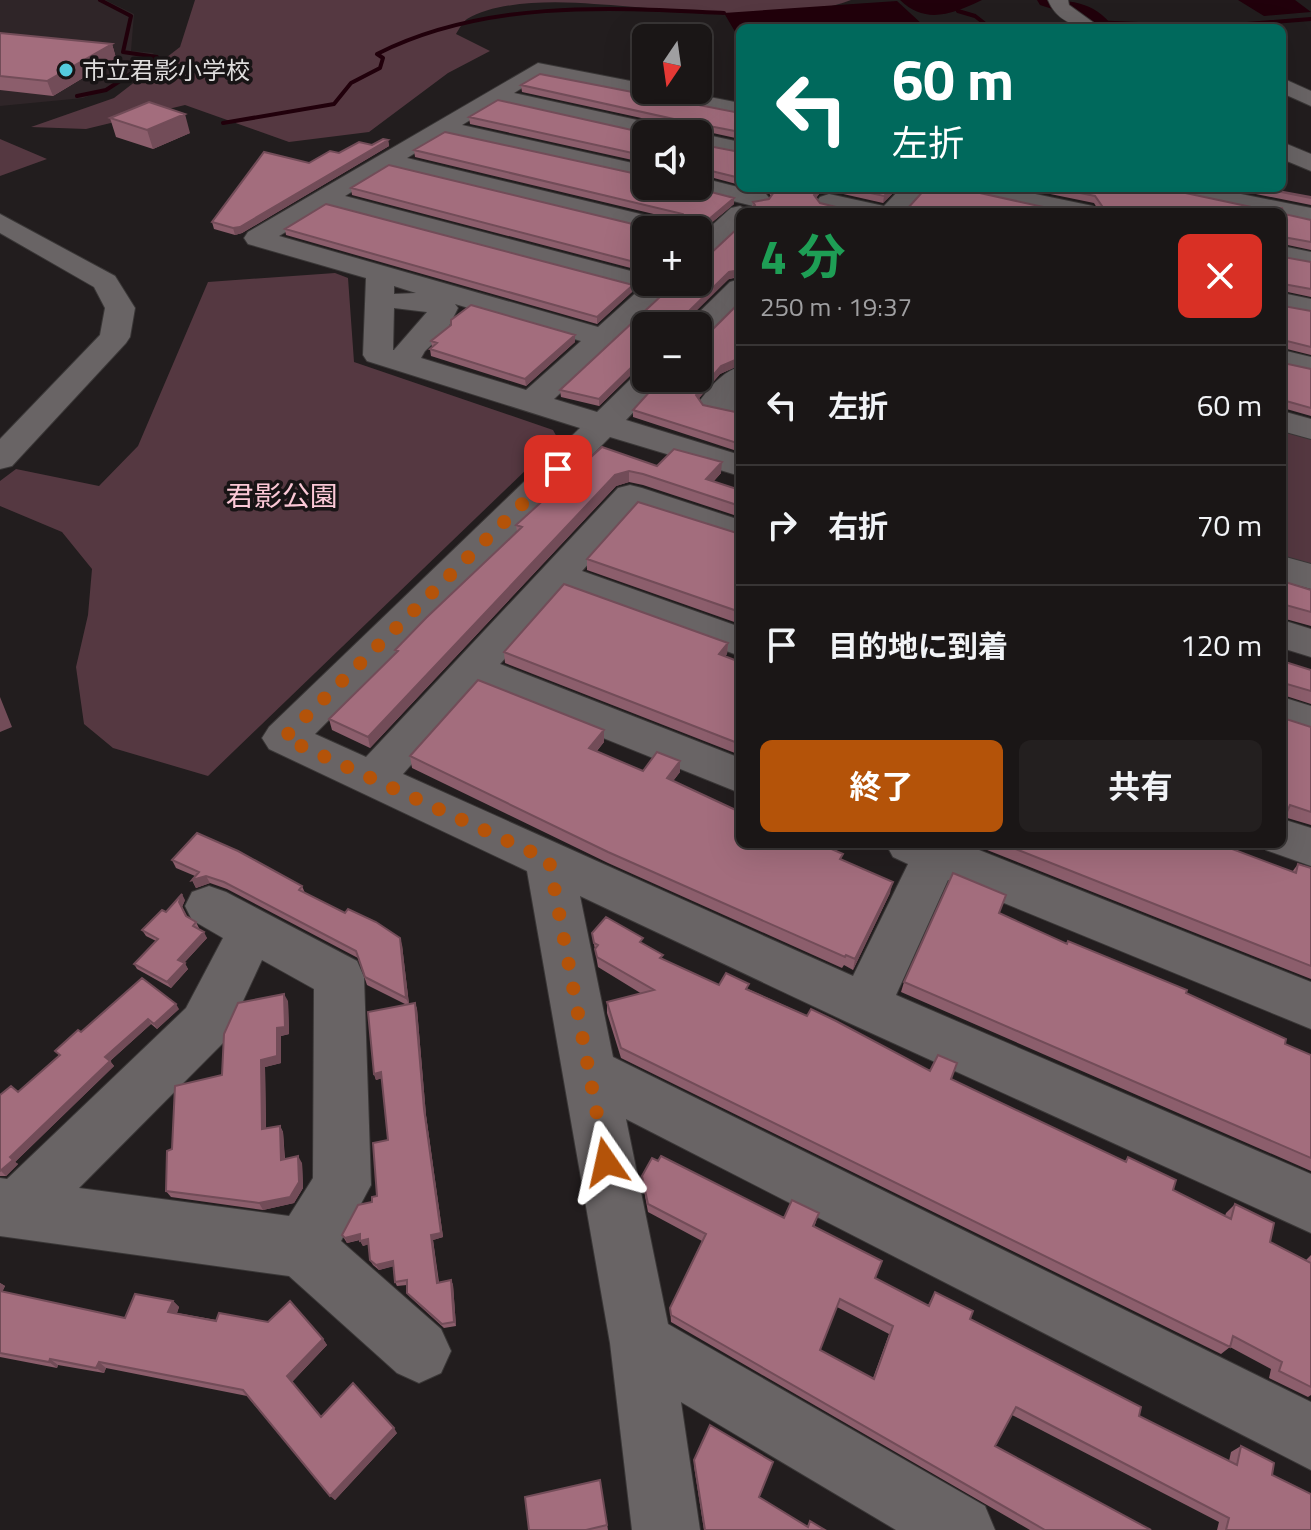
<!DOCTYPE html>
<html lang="ja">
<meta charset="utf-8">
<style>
:root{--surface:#1a1616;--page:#231f1f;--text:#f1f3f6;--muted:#9f9fa1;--line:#383535;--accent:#b45309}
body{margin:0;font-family:"Titillium Web","Noto Sans JP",sans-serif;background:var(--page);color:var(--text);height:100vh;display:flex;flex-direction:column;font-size:30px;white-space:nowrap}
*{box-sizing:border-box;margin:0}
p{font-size:26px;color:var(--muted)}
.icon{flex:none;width:44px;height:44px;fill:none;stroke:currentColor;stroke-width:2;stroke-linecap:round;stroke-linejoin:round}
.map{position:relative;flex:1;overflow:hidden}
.panel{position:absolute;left:736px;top:208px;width:550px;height:640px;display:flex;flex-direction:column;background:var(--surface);border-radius:12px;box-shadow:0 8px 32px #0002,0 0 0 2px var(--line)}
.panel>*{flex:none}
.guide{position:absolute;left:736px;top:24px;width:550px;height:168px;border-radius:12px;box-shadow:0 8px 32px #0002,0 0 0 2px var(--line);background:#00695c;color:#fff;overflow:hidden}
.needle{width:52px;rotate:193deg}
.fabs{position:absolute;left:632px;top:24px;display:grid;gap:16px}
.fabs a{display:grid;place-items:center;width:80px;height:80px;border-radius:12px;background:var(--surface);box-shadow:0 8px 32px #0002,0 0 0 2px var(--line);font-size:40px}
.pin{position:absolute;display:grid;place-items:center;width:68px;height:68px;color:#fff;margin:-34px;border-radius:16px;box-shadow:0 4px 12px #0006}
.me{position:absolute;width:88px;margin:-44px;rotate:349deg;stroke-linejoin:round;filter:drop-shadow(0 0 6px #0008)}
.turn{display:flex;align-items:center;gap:28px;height:168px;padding:0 24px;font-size:36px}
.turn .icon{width:104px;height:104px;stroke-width:2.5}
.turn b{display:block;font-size:56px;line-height:68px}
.round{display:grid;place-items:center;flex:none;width:84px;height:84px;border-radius:12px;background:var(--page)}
.overview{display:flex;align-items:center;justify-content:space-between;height:136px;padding:0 24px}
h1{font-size:48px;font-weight:700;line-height:60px;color:#1e9e55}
.button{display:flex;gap:16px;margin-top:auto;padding:16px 24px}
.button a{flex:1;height:92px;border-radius:12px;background:var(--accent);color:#fff;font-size:32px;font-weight:700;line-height:92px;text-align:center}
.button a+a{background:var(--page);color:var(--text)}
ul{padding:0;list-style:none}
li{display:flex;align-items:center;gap:24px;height:120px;padding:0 24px;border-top:2px solid var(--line)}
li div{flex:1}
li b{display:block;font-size:30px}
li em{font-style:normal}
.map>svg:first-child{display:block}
.built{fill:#2f2528}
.green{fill:#553841}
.water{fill:#21000b}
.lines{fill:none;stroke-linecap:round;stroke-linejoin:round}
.stream{stroke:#21000b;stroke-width:4}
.river{fill:#21000b;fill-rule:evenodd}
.minor-casing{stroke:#3a3737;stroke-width:2}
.minor{fill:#696465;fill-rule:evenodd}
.wall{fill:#8c5e6c;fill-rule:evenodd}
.shaded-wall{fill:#724c58}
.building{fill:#a36d7d;stroke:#724c58;stroke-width:2;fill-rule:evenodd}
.route{stroke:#b45309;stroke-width:14;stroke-dasharray:0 25.2}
.poi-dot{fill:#54cadd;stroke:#181415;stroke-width:3}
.labels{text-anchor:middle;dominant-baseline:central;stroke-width:7;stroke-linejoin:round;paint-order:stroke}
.far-poi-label{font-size:24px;fill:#dfdddd;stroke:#181415;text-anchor:start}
.park-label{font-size:28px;fill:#fbc8d6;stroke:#181415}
</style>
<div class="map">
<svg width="1311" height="1530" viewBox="0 0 1311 1530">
<rect width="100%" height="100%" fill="#221d1e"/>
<path class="built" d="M0,0H105L134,14L131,51L154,53L112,87L83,98L0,106Z"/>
<path class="green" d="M195,0H851C787,25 665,8 594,4C558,1 499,0 467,19C463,22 459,29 456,34L490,51L448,73L369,132L289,142L185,105L86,129L31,127L114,98L180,47Z
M0,139L47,159L0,176Z
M335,273L348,278L354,362L553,430L558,439L208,776L113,748L84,724L76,667L88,615L92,569L62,532L0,506V481L16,469L99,486L138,446L208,282Z
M1282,426L1311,433V572L1282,563Z"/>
<path class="water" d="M900,0H982C952,14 926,25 900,0Z
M1238,0H1295L1311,12L1264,16Z
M897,1L923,25L946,27L740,28V40L724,13Z"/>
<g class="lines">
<path class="stream" d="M958,11L975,16L984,23
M1091,22L1209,27L1311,19
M77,96L106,90L157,57L123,52L131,16L100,0
M223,123L334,104L351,83L380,68L383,58L377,54C484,0 608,7 724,13"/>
<path class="river" d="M1037,0C1067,0 1094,0 1114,28H1085L1068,14L1040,5Z"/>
<g class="minor-casing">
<path id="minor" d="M1048,0H1068L1069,5L1101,28C1079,28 1057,23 1048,0Z
M538,63L646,84V90H674L740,103V117L541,76L514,93L669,127L677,129L681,134L646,136L498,103L462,125L646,166V180L445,135L407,158L682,224L686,230L646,231L390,168L345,196L646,275V282H679L554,399L597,412L639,371L646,370V378H666L626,420L740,455V476L610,437L315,734L366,757L618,488L630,485L642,488L740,520V543L637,510L582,571L740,627V656L564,592L500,664L740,758V793L479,688L403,774L853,976L908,864L893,857L886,844H964L1311,982V1029L948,880L896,995L1311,1174V1233L847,1022L580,896L613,1057L1311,1402V1470L626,1119L668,1324L985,1506L995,1530H896L681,1402L700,1530H632L610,1343L527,871L269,749L262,738L269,727L580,428L367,361L363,355L366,278L248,244L244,238L248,232ZM327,207L639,290L598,327L279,236ZM394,286L416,293L394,294ZM455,304L581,341L526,390L421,358L425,351L447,330L458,308ZM394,308L427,312L394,350H393Z
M1282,78L1311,91V106L1282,93Z
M698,133L740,142V156L698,147V134H694Z
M1282,142L1311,154V171L1282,159Z
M698,177L766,194L770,199L766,204L757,207L689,190L686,186H698Z
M901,188H928L907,212H840L820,207L816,202L820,197L829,194L884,206Z
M957,188H1006L1093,206L1097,212H1047L961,193Z
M1161,188H1211L1311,208V224L1282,218V212H1254L1165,193Z
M740,206L752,212H740V228L708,259L698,261V238L731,208Z
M0,214L115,276L135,308L130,337L126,343L12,466L0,469V439L100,335L105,308L94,287L0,233Z
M1282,246L1311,252V268L1282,262Z
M740,279V304L709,336L698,339V326H686L687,324L730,282Z
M1282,293L1311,299V317L1282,311Z
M1282,350L1311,357V375L1282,368Z
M740,367V394L737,398L740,399V419L704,409L699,402C709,388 723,371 740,367Z
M1282,411L1311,419V439L1282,431Z
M1282,556L1311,564V589L1282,581Z
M1282,620L1311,629V657L1282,648Z
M1282,697L1311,706V738L1282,728Z
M1282,819L1311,828V866L1266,850L1262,844H1282Z
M209,886L226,892L357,961L364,977L371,1185L341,1241L441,1329L451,1351L441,1373L419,1383L397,1373L289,1276L0,1236V1178L7,1179L186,1008L223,938L192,920L185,906L192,892ZM262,960L314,989L313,1178L289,1216L79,1188L224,1042Z"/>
</g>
<use href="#minor" class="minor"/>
</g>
<path class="wall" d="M0,33L112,44L116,58L53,96L0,90Z
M521,85L740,114V139L699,130L646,134V163L470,124L469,117L645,133L681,131L678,126L522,92Z
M110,118L190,133L153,149L116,137Z
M388,140L389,146L242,233L235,235L214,229L212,222L309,163L339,153Z
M698,144L740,152V185L699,174Z
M414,150L645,176L734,198V204L698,234L646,230V272L352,195L351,188L645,227L685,226L683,221L415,157Z
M752,188H898L883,203L830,191L819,194L816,198L820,203L840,208H908L926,188H961L962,189L1048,208H1097L1094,203L1021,188H1166L1167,189L1256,208H1282L1284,214L1311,220V250L1283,244V257L1311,262V297L1283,291V306L1311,311V355L1283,348V363L1311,369V416L1283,408L1282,410V212H743V208H752L753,202L769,199L771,196L768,192Z
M1226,188H1264L1311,197V205Z
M740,226V277L729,279L646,326V368V367L637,369L599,406L561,397L560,390L710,254Z
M285,229L633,291L597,324L286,235Z
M740,302V365L720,374L699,398L703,405L740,413V452L633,417V410Z
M451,325L575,335V342L526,386L431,356L430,349L432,347L431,341Z
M602,447L657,466L721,473L713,482L740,490V517L643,485L629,482L616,486L370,748L332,730L329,719L396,653L395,650L517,532L516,525Z
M740,534V624L587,570V559Z
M1282,581L1311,590V626L1282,618Z
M728,643L727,654L725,656L740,662V755L505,663L504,652Z
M1282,661L1311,670V704L1286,696V719L1311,727V825L1284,817L1282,820Z
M604,742L597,751L643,771L680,761V772L673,781L842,860L890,893L853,970L844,965L842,968L608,863L412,768L410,756Z
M972,844H1219L1292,872L1298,864L1311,868V979Z
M172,860L302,886L305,893L402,945L409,1004L415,1003L417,1009L426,1115L443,1237L433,1240L439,1282L451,1280L453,1285L456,1326L444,1328L410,1297L407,1293V1285L397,1286L395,1282L393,1266L379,1270L373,1265L370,1260L368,1244L363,1246L360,1240L347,1243L342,1235L377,1196L388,1140L382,1078L376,1080L374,1074L407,1005L367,985L358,958L227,889L210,883L196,888L192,880L195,876L176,868Z
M185,900L182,907L187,916L196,922L199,928L198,929L207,938L184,963L188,969L171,988L137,969L134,964L156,941L146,936L142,930L166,912Z
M999,913L1067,944L1186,993L1285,1044L1311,1055V1171L901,992L904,982Z
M592,933L643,944L663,959L719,985L748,989L930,1071L951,1079L1124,1162L1128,1157L1173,1190L1225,1216L1226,1213L1235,1204L1270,1242L1306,1260L1311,1255V1395L1308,1397L1269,1378L1271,1369L1230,1347L1221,1354L621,1058L607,1013V1002L642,994L598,967Z
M288,1001L289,1034L281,1036V1063L265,1067L266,1128L280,1126L283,1132L285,1159L302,1163L303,1188L294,1203L263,1210L171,1197L166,1191L172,1149L222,1075Z
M179,1009L157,1029L151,1024L110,1061L114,1066L15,1162L18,1164L6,1176H0V1095L18,1092L59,1055L55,1051L81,1032Z
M642,1176L784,1218L816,1222L814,1227L875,1278L928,1305L935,1292L970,1319L1139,1416L1229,1461L1231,1452L1241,1446L1272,1475L1311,1530H1217L1219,1522L1012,1415L995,1446L1151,1530H1030L671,1322L670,1308L702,1241L648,1212L643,1185ZM837,1307L889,1334L873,1378L820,1350Z
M0,1283L5,1286L2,1292L125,1318L173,1301L179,1307L177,1313L323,1339L327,1345L292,1382L321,1416L397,1433L335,1500L247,1396L106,1368L104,1373L58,1365L57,1368L0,1357Z
M694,1460L759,1497L807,1526L810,1521L825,1530H704L694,1466Z
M600,1480L608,1530H529Z"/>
<path class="shaded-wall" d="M112,44L116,58L53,96L47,81Z
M185,114L190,133L153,149L147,130Z
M699,124V130L692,132V126Z
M388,140L389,146L242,233L235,235L233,228Z
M819,188H830V191L819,194L813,202L814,195Z
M892,188H898L883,203L884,196Z
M734,198V204L698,234V230L696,229Z
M740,269L739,276L729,279L684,323V316L729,272Z
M633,285V291L597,324V317Z
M575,335V342L526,386L525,379Z
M740,358V365L720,374L696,402V395L721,366Z
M646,360V367L637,369L599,406V399L637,362Z
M722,462L721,473L706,490V479Z
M629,471V482L616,486L370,748L368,737L615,475Z
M728,643L727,654L719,665V654Z
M0,697L12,727L0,732Z
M604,730V742L590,759L589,748Z
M680,761V772L667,789V778Z
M206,876L210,883L196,888L192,880Z
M893,882L890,893L853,970L855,959Z
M182,894L185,900L182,907L179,902Z
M204,932L207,938L182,965L178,960Z
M400,938L402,945L409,1005L406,998Z
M185,963L188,969L171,988L167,982Z
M284,994L288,1001L289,1034L281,1036V1063L265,1067L266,1136L262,1129L261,1060L277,1028Z
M415,1003L417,1009L426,1115L443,1237L433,1240L439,1287L437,1283L431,1235L424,1109Z
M176,1004L179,1009L157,1029L154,1024Z
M148,1019L151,1024L109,1062L105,1057Z
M110,1061L114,1066L15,1162L18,1164L6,1176L1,1171L10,1157Z
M381,1072L383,1078L376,1080L374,1074Z
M280,1126L283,1132L285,1166L281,1160Z
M298,1156L302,1163L303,1188L294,1203L263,1210L259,1203Z
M360,1234L362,1239L347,1243L345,1238Z
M368,1239L370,1244L363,1246L360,1241Z
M393,1261L395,1266L379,1270L376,1265Z
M451,1280L453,1285L456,1326L454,1322Z
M0,1283L5,1286L0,1296Z
M173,1301L179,1307L175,1318L168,1312Z
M323,1339L327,1345L292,1382L287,1376Z
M50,1359L58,1365L57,1368L49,1362Z
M99,1362L106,1368L104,1373L96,1368Z
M394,1428L397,1433L335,1500L330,1496Z"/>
<path class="building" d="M0,33L112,44L47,81L0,76Z
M540,74L740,113V132L699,124L692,126L696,134H646V156L469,117L498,100L645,133L681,131L684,128L678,120L521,85Z
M149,102L185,114L147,130L110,118Z
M445,132L646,176V186H688L734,198L696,230H646V265L351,188L389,165L645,227L688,225L683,214L414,150Z
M383,139L388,140L240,227L233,228L212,222L264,152L309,163L330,151L339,153L359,142L372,145Z
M698,144L740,152V178L699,168L698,170Z
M771,188H819L814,195L820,203L840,208H908L926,188H961L962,189L1048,208H1099L1102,206L1095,196L1055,188H1166L1167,189L1256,208H1282L1284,214L1311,220V242L1283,237V257L1311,262V289L1283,284V306L1311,311V347L1283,340V363L1311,369V408L1286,401L1282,409V212H743V208H752L755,205L753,202L769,199L774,192Z
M847,188H892L884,196Z
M1262,188L1311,197V198Z
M326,204L633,285L597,317L285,229Z
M740,226V270L729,272L684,316V321L695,322L696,326H646V361V360L637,362L599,399L560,390L676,282H698V256L710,254Z
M740,302V358L721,366L696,395L703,405L740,413V444L633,410L662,378H698V334L711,331Z
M471,305L575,335L525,379L430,349L437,343L431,341L451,325V320Z
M602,447L657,466L674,449L722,462L706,479L740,490V506L643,474L629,471L615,475L368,737L329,719L398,651L395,650L426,618L522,527L516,525Z
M638,502L740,534V612L587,559Z
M1282,581L1311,590V612L1282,604Z
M564,584L728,643L719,654L740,662V744L504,652Z
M1282,661L1311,670V691L1287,684L1286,719L1311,727V812L1290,805L1286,814L1282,813Z
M478,680L604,730L589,748L643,771L657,752L680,761L667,778L740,812V844H820L843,854L840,859L893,882L855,959L846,955L845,957L608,852L410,756Z
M197,833L238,851L302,886L299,890L345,913L348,909L376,922L400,938L406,998L365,977L356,951L224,882L206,876L192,880L199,872L172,860Z
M1003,844H1219L1296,873L1298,864L1311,868V966Z
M953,873L1006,895L999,913L1067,944L1068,941L1187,990L1186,993L1286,1039L1285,1044L1311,1055V1158L904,982Z
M182,894L179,902L186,916L196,922L193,926L204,932L178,960L185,963L167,982L134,964L158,939L142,930L162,910L166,912Z
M606,917L643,938L640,942L663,955L660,958L719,985L726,973L749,984L746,989L807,1016L811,1009L836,1021L930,1071L938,1055L957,1063L951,1079L1126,1162L1128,1157L1176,1180L1173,1190L1231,1219L1235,1204L1274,1223L1270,1242L1311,1263V1387L1279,1371L1282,1362L1233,1336L1230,1347L621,1048L607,1002L654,990L597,957L595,949L598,945L594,943L592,933Z
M142,978L176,1004L154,1024L148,1019L105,1057L110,1061L10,1157L13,1160L0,1171V1095L11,1086L18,1092L60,1055L55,1051L78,1030L81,1032Z
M284,994L285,1027L277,1028V1056L261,1060L262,1129L280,1126L281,1160L298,1156L299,1182L290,1197L259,1203L166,1191L167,1151L172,1149L175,1086L222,1075L224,1034L238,1003Z
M415,1003L424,1109L441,1233L431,1235L437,1283L451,1280L454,1322L442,1324L407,1293V1280L395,1282L393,1261L376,1265L370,1260L368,1239L360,1241V1234L345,1238L342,1235L358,1205L372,1202V1197L377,1196L373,1143L388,1140L381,1072L374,1074L368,1012Z
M661,1156L784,1218L792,1200L819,1213L813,1226L882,1261L875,1278L929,1306L935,1292L973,1311L970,1319L1141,1407L1139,1416L1237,1465L1241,1446L1274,1463L1272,1475L1311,1494V1530H1226L1229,1518L1016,1407L995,1446L1151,1530H1045L671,1315L670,1308L706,1234L648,1204L642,1176L652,1158L658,1161ZM840,1299L893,1326L874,1379L820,1350Z
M0,1291L125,1318L135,1294L173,1301L168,1312L216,1321L219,1313L268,1322L290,1301L323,1339L287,1376L321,1417L353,1383L394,1428L330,1496L243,1390L99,1362L96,1368L50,1359L49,1362L0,1353Z
M710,1425L773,1462L759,1497L808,1527L810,1521L825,1530H705L694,1460Z
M600,1480L607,1525L586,1530H529L525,1497Z"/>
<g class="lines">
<path class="route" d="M558,469L284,738L549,860L606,1162"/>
</g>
<circle class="poi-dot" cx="66" cy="70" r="8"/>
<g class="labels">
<g class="far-poi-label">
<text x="82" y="70">市立君影小学校</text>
</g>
<g class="park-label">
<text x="282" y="495">君影公園</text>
</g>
</g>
</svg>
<div class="fabs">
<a><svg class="needle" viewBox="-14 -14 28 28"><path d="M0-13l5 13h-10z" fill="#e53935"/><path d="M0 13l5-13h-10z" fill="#9f9fa1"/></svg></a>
<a><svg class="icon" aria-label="sound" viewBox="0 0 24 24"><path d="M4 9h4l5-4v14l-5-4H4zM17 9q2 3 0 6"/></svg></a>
<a>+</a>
<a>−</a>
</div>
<div class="pin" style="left:558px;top:469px;background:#d93025"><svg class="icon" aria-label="arrive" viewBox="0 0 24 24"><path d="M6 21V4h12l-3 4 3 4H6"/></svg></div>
<svg class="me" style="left:606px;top:1162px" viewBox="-20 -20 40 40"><path d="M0-17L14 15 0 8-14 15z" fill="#b45309" stroke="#fff" stroke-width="4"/></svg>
<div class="guide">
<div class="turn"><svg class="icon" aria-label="left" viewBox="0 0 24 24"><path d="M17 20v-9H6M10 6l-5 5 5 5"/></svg><div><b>60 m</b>左折</div></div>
</div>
<section class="panel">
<div class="overview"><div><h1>4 分</h1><p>250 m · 19:37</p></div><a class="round" style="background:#d93025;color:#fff"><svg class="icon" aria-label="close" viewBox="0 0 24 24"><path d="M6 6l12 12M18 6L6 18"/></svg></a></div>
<ul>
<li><svg class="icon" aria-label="left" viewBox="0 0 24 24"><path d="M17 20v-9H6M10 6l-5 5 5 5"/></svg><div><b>左折</b></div><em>60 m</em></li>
<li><svg class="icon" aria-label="right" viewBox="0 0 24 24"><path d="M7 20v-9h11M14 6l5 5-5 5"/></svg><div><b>右折</b></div><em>70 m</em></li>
<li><svg class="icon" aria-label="arrive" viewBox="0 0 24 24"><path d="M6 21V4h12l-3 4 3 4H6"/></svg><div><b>目的地に到着</b></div><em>120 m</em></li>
</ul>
<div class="button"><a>終了</a><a>共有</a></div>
</section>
</div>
